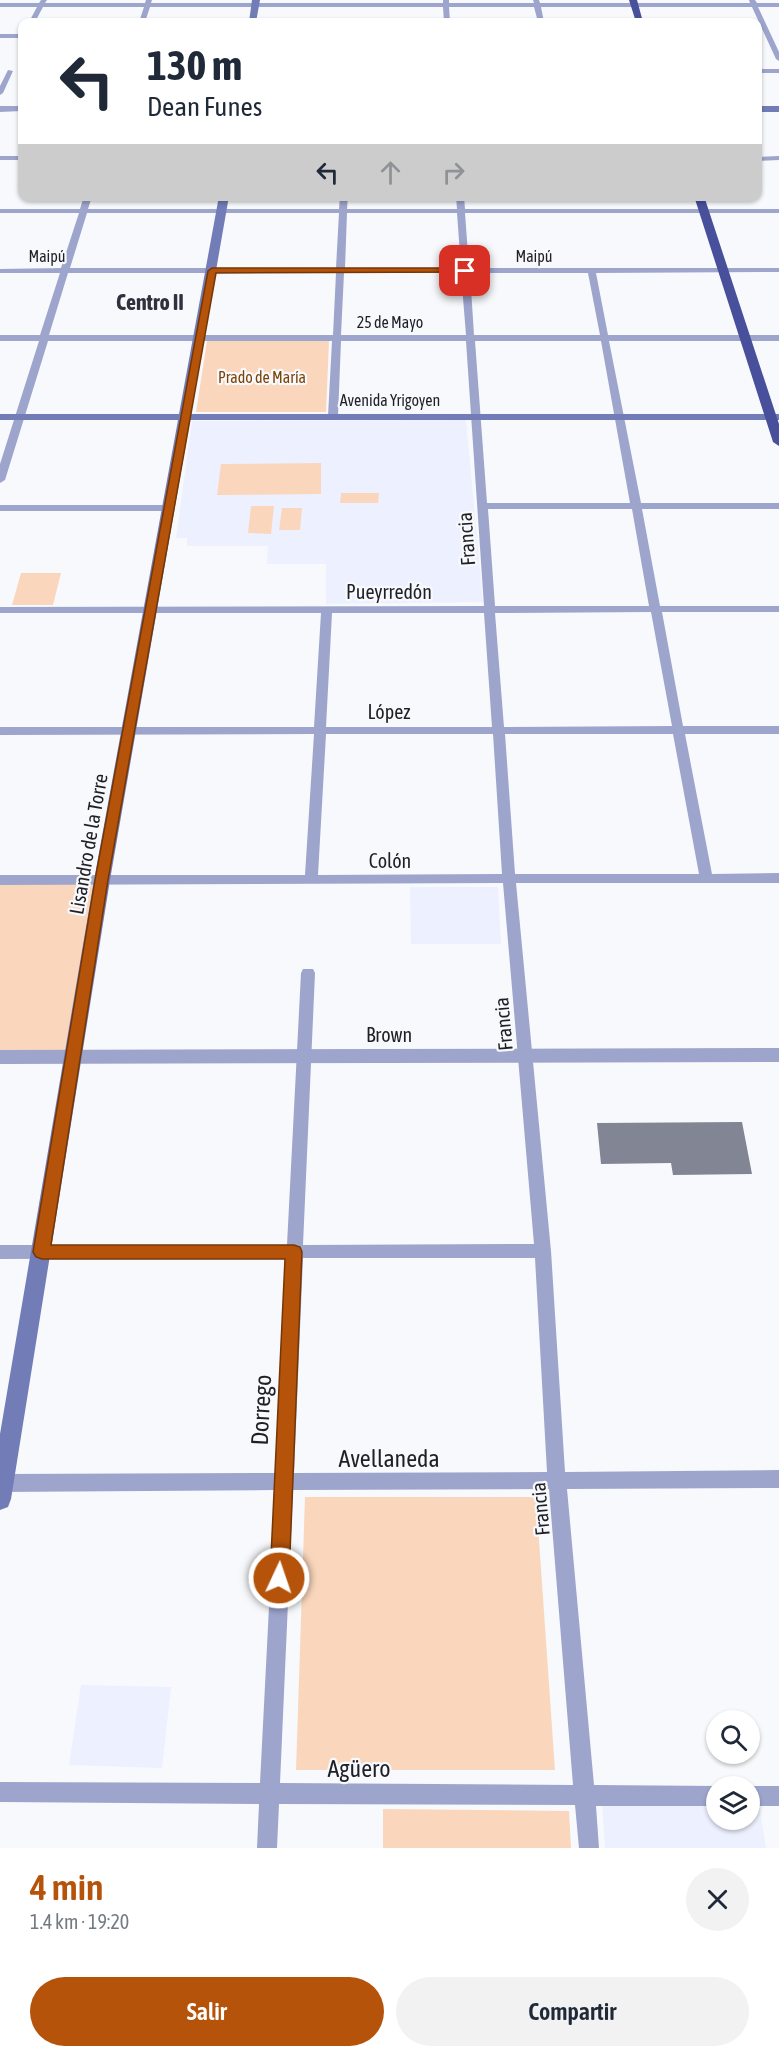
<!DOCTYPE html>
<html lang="es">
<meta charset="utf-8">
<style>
:root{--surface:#fff;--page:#f2f2f3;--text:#1f2937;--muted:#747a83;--accent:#b45309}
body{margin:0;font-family:"Asap Condensed",sans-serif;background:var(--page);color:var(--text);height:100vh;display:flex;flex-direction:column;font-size:22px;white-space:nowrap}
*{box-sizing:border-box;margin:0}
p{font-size:20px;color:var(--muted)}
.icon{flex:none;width:33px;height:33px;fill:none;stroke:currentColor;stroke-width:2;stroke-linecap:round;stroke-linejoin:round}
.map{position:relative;height:1848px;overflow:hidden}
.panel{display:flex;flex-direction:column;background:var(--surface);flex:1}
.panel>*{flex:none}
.top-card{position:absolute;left:18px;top:18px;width:744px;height:183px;border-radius:12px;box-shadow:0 2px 4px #0004;background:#fff;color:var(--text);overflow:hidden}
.controls{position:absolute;left:706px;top:1710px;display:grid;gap:12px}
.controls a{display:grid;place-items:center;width:54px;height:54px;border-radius:50%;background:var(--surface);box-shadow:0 2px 4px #0004;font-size:30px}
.pin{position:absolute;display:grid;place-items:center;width:51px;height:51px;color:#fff;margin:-26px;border-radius:12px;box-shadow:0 3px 9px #0006}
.me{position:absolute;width:66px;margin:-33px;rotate:3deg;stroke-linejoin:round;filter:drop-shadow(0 0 4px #0008)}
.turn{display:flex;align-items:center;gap:21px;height:126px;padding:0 30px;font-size:27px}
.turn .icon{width:78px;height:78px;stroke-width:2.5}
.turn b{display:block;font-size:42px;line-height:51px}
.lanes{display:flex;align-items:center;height:57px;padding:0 30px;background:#0003;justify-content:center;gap:30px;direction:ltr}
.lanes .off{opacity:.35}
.round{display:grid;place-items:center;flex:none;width:63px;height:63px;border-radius:32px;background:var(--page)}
.summary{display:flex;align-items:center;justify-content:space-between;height:102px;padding:0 30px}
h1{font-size:36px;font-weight:600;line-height:45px;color:var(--accent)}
.action{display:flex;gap:12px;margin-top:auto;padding:12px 30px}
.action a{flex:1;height:69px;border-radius:36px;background:var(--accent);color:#fff;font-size:24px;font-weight:600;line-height:69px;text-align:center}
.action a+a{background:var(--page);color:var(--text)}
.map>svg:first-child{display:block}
.built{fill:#edf0fe}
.green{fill:#fad7bc}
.building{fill:#828594}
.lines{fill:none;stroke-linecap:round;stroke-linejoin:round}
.minor{fill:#9da5cd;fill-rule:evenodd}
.tertiary{fill:#9da5cd;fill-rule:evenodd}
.secondary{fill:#727cb6;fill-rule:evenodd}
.trunk{fill:#48509c;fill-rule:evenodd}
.route{fill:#b45309;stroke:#753606;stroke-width:1.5}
.labels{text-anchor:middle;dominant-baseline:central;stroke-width:4.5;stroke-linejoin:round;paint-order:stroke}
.far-street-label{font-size:16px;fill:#1f2026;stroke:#f8f9fc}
.far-park-label{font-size:16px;fill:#7c4409;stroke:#f8f9fc}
.street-label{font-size:20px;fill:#1f2026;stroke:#f8f9fc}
.far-district-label{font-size:22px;font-weight:bold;fill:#2f313d;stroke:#f8f9fc}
.near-street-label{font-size:24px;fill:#1f2026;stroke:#f8f9fc}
</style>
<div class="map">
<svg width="779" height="1848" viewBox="0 0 779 1848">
<rect width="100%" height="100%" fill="#f8f9fc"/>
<path class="built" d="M466,420L483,602L326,604V564H267L268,546H187V538H176L192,421Z
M410,887H498L501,944H411Z
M81,1685L171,1687L162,1768L69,1765Z
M602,1802L717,1803V1820H750V1803H759L766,1848H605Z"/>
<path class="green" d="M207,341H329L326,412H196Z
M321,463V494L217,495L221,464Z
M341,493H379L378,503H340Z
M251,506H274L271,534L248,533Z
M282,508H302L300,530H279Z
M21,573H61L53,605H12Z
M0,883H95L65,1050H0Z
M305,1497H536L555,1770H296Z
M383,1809L569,1811L571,1848H383Z"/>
<path class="building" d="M742,1122L752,1174L673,1175L671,1163L601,1164L597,1123Z"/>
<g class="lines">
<path class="minor" d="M41,0H47L45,3H145L146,0H152L151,3H443V0H449V3H534L533,0H539L540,3H750L749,0H755L757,3H779V7H758L779,52V61L776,59L752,7H541L544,22H538L534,7H449L450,22H444L443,7H150L145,22H139L144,7H43L35,22H29L37,7H0V3H39Z
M0,34H22V38H0Z
M758,69H779V73H758Z
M8,70L13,71L3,93L0,95V86Z
M0,156H22V160H0Z
M779,156V160L758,161V157Z
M84,196H92L88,209H339L340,196H348L347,209H457L456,196H464L465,209H779V213H465L469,268H779V272L596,273L608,335H779V341H609L641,503H779V509H642L660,606H779V612H662L683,726H779V734H685L712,874L779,873V883H516L551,1251L565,1472L779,1470V1488L567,1489L594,1785L719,1786H717V1806H596L599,1848H579L575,1805L279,1804L277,1848H257L259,1804L0,1802V1782L260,1783L275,1490L0,1492V1474L276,1473L287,1258L0,1259V1245H287L301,973L303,969H313L315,973L303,1245L534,1244L503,883L0,885V875H305L314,734L0,735V727H314L321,613H0V607L484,606L466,341H341L338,416L333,419L328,416L332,341H48L5,480L0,483V464L39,341H0V335H40L60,273H0V269L61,268L79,213H0V209H80ZM87,213H339L336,268H70ZM347,213H457L461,268H345ZM68,273H336L333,335H49ZM344,273H461L466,335H341ZM470,273H588L600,335H474ZM475,341H601L630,503H487ZM488,509H632L649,606H495ZM651,612L672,726L504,727L495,613ZM332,613H484L492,727H326ZM326,734H493L502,874L318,875ZM505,734H673L699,874H515ZM303,1258H535L547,1472L294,1473ZM549,1489L573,1785L280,1783L293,1490Z
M0,505H168L173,508L168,511H0Z
M748,1786H779V1806H750V1786Z"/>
<path class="tertiary" d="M0,106H22V111L0,112Z
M779,1048V1062L0,1064V1050Z"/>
<path class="secondary" d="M252,0H260L256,22H249Z
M758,106H779V112H758Z
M219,196H229L191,414H779V420H190L110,880L11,1499L8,1507L0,1510V1434L94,880L178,420H0V414H179Z"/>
<path class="trunk" d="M629,0H637L643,22H636Z
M694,196H704L779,424V446L773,442Z"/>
</g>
<path class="route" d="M465,268L468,269V272L216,273L108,880L51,1245H294L300,1247L302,1252L289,1578L286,1585L279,1588L272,1585L270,1578L285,1259H42L36,1257L33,1252L95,880L208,271L212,268Z"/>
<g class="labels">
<g class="far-street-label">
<text x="47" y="256">Maipú</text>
<text x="534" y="256">Maipú</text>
<text x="390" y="322">25 de Mayo</text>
<text x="390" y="400">Avenida Yrigoyen</text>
</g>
<g class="far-park-label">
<text x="262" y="377">Prado de María</text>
</g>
<g class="street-label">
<text transform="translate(466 539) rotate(-94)">Francia</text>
<text x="389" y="591">Pueyrredón</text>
<text x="389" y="711">López</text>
<text transform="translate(88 844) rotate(-80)">Lisandro de la Torre</text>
<text x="390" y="860">Colón</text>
<text transform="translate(503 1024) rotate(-95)">Francia</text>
<text x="389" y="1034">Brown</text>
<text transform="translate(540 1509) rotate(-95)">Francia</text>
</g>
<g class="far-district-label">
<text x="150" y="302">Centro II</text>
</g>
<g class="near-street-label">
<text transform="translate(261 1410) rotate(-87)">Dorrego</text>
<text x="389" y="1458">Avellaneda</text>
<text x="359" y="1768">Agüero</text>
</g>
</g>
</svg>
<div class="controls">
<a><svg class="icon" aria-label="search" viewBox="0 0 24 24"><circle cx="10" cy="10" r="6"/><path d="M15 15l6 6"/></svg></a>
<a><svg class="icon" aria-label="layers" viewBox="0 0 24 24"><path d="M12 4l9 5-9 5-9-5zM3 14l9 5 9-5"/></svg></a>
</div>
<div class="pin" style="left:465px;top:271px;background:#d93025"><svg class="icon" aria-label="arrive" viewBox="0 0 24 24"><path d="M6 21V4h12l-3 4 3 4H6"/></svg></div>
<svg class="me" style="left:279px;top:1578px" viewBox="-20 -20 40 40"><circle r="17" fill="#b45309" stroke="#fff" stroke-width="3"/><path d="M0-11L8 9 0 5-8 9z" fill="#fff"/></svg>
<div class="top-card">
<div class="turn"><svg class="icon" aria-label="left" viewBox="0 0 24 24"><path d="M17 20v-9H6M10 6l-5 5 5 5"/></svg><div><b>130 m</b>Dean Funes</div></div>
<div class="lanes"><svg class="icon" aria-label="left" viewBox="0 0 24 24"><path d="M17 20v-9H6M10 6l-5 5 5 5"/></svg><svg class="icon off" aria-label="ahead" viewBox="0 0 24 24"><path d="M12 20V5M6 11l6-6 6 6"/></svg><svg class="icon off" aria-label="right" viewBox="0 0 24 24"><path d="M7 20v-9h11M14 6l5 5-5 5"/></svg></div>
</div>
</div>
<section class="panel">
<div class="summary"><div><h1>4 min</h1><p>1.4 km · 19:20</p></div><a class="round"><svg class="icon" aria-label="close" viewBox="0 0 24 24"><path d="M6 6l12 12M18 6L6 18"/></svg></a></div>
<div class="action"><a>Salir</a><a>Compartir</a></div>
</section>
